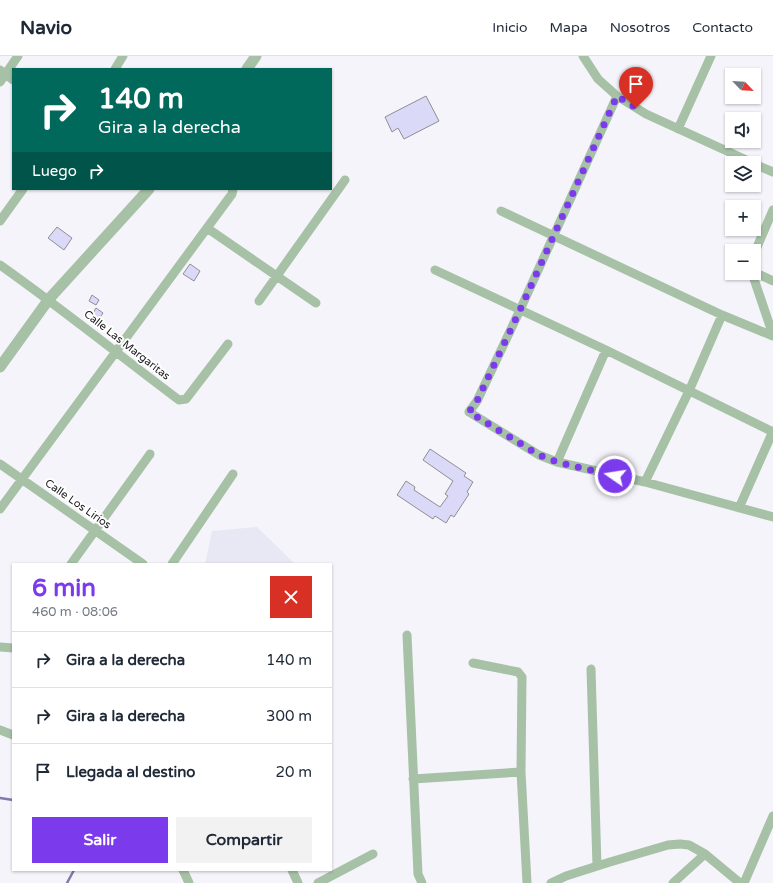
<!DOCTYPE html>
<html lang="es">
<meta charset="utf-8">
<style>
:root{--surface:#fff;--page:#f2f2f3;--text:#1f2937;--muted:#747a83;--line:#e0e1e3;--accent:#7c3aed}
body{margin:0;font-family:"Varela Round",sans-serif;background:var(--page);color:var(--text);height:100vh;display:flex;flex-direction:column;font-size:15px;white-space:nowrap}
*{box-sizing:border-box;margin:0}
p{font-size:13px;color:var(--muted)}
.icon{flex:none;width:22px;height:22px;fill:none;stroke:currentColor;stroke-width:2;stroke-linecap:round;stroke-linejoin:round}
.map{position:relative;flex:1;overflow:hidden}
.sheet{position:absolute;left:12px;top:507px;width:320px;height:308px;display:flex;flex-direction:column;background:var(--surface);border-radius:0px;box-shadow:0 1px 3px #0004}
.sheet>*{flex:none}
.guide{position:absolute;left:12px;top:12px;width:320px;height:122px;border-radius:0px;box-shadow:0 1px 3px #0004;background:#00695c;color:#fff;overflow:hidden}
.needle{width:26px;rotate:115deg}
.buttons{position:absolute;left:725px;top:12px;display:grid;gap:8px}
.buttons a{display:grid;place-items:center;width:36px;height:36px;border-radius:0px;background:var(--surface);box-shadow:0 1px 3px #0004;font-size:20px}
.pin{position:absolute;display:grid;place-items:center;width:34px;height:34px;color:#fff;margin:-41px -17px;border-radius:50% 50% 50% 0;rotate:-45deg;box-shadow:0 0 4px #0007}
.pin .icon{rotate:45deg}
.me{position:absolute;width:44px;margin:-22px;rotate:283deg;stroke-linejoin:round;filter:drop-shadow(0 0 3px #0008)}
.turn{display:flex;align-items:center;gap:14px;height:84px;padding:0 20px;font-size:18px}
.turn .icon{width:52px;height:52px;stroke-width:2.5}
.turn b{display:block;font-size:28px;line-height:34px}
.then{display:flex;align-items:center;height:38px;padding:0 20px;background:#0003;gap:8px;font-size:15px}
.round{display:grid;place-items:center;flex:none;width:42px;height:42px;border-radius:0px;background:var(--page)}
.overview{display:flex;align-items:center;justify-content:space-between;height:68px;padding:0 20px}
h1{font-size:24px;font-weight:800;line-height:30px;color:var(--accent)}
.primary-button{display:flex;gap:8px;margin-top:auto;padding:8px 20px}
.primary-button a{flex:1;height:46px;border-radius:0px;background:var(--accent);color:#fff;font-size:16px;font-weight:800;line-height:46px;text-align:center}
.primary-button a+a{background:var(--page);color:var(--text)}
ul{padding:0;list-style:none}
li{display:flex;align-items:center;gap:12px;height:56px;padding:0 20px;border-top:1px solid var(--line)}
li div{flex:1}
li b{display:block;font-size:15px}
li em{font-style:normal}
header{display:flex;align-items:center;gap:24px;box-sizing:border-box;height:56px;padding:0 20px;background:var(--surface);border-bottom:1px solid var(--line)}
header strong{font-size:19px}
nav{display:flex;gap:22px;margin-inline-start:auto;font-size:14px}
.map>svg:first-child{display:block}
.built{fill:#e8e7f4}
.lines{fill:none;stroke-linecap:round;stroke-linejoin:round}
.stream{stroke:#7f79ad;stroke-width:2.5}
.building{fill:#dbd9f8;stroke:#8e8e93}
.minor{stroke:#a6c1a6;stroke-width:9}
.tertiary{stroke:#a6c1a6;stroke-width:11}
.route{stroke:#7c3aed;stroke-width:7;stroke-dasharray:0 12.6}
.labels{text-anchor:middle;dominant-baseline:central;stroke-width:4;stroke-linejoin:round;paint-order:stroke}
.street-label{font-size:11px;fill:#202022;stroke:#fff}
</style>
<header>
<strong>Navio</strong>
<nav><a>Inicio</a><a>Mapa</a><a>Nosotros</a><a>Contacto</a></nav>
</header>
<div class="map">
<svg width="773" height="827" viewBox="0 0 773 827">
<rect width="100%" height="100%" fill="#f5f4fa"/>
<path class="built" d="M257,471L295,508H205L212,475Z"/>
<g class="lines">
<path class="stream" d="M0,742L13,744
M67,827L74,814"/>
</g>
<path class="building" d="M426,40L439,65L404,83L398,72L392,76L385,61Z
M57,171L72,182L64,194L48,182Z
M190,208L200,215L194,225L183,218Z
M92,239L99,244L96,249L89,245Z
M96,252L103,257L99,263L92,259Z
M430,393L466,417L464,420L473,426L467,436L469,438L454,461L451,459L446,467L435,460L433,463L397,439L406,425L415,431L414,434L440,451L448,440L445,438L453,425L423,404Z"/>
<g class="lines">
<path class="minor" d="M583,0L598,23L617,40L646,58L753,107
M115,13L123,0
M0,14L13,24
M0,26L18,0
M617,40L520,254L477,345L469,356L539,399L557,406L645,426L773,461
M678,73L711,0
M754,108L773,116
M501,155L722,259L773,280
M0,165L23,133
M207,172L316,247
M754,198L773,154
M0,209C61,252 119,299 179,344L186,343L228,288
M435,214L606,294L773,376
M754,216L773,225
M752,217L773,279
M259,245L345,124
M557,406L606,294
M0,408L143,508
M645,426L689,335L722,259
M739,452L773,375
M0,453L207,172L232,138L233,133
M71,508L150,398
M172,508L233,418
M407,579L418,818L422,827
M0,591L13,592
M473,607L518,616L522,621L521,716L527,827
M591,613L597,810
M0,674L13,679
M413,723L521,716
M183,814L189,827
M292,814L298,827
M318,827L373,798
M551,827L566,820L610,806L668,789L680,788L689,789L705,798L740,827
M673,827L705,798
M744,827L773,760"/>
<path class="tertiary" d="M247,13L256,0
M0,311L49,243L149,133"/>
</g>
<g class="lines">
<path class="route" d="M615,420L557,406L539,399L469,356L477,345L520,254L617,40L636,52"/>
</g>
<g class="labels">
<g class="street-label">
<text transform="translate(127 289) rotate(38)">Calle Las Margaritas</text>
<text transform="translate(78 448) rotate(35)">Calle Los Lirios</text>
</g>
</g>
</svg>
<div class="buttons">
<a><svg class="needle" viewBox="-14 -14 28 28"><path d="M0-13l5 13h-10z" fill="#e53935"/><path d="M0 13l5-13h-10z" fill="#747a83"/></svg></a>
<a><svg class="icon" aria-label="sound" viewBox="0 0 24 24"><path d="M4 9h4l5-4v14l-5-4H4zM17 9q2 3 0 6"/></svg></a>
<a><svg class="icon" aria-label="layers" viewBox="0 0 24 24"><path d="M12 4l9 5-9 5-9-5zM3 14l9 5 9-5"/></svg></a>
<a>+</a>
<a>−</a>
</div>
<div class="pin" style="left:636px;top:52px;background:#d93025"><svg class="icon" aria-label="arrive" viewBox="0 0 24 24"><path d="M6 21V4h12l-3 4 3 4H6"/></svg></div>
<svg class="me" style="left:615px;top:420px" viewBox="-20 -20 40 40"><circle r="17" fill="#7c3aed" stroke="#fff" stroke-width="3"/><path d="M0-11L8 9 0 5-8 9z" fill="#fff"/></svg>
<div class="guide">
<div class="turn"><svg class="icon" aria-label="right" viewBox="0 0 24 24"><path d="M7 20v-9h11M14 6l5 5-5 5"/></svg><div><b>140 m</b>Gira a la derecha</div></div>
<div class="then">Luego<svg class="icon" aria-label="right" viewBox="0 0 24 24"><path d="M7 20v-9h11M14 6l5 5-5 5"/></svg></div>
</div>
<section class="sheet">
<div class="overview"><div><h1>6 min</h1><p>460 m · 08:06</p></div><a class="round" style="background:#d93025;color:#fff"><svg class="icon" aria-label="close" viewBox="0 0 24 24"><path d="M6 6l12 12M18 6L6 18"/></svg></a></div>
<ul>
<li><svg class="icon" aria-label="right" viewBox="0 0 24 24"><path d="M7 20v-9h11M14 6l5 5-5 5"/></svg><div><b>Gira a la derecha</b></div><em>140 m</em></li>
<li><svg class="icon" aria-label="right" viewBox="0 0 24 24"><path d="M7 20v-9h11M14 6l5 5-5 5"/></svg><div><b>Gira a la derecha</b></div><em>300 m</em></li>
<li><svg class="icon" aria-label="arrive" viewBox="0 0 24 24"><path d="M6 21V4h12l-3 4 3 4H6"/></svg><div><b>Llegada al destino</b></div><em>20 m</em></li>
</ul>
<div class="primary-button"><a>Salir</a><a>Compartir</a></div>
</section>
</div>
